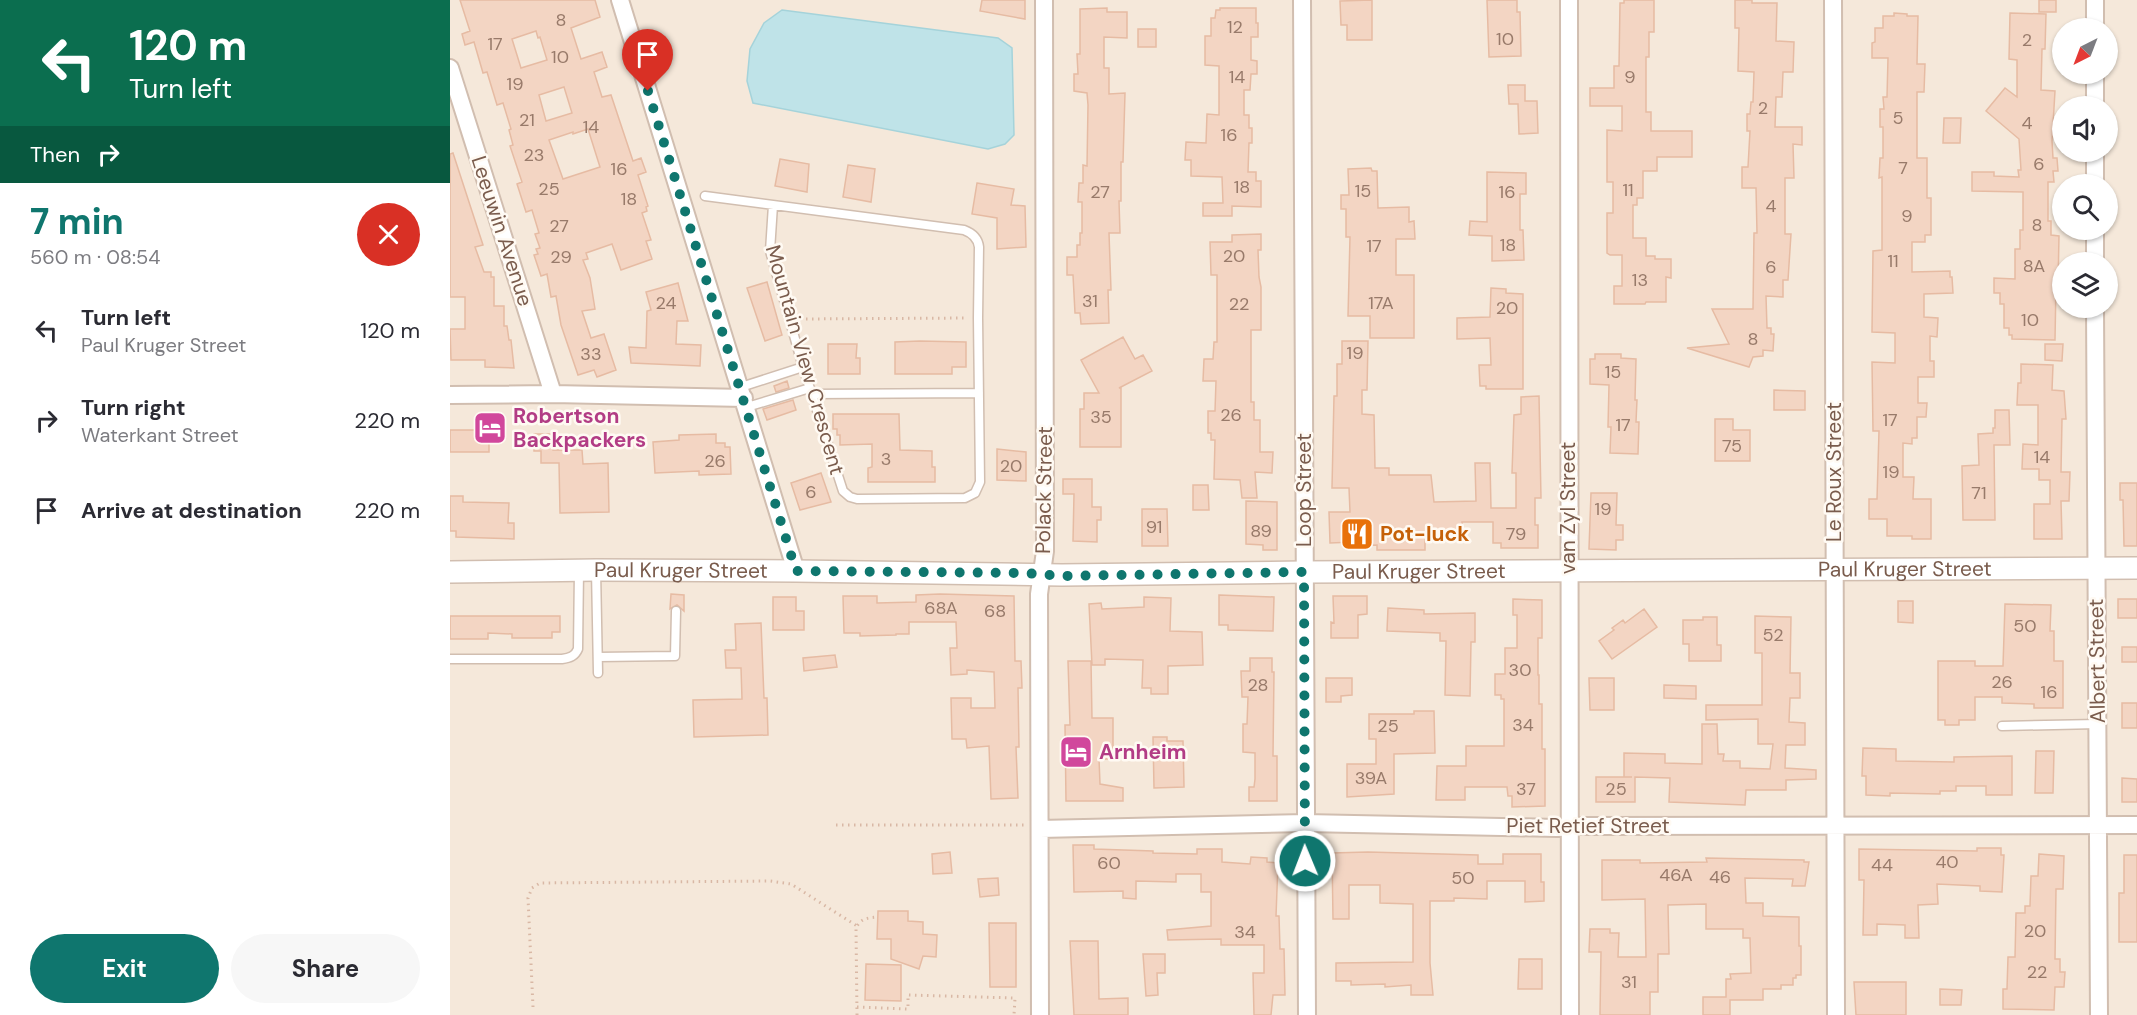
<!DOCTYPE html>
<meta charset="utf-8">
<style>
:root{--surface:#fff;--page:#f7f7f7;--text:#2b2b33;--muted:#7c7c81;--accent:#0f766e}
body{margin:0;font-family:"DM Sans",sans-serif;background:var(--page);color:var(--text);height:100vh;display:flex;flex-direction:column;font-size:22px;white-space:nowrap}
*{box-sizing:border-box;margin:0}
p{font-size:20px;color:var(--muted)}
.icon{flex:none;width:33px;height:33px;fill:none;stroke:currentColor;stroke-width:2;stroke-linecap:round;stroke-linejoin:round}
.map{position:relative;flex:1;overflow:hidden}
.details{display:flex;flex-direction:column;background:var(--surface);width:450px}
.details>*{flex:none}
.top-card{background:#0b6e4f;color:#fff;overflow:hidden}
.needle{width:39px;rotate:222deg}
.tools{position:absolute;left:1602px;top:18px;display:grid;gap:12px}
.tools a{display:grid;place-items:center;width:66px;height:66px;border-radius:50%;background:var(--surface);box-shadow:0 2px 4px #0004;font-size:30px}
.pin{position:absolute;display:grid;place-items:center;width:51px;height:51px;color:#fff;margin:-62px -26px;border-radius:50% 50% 50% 0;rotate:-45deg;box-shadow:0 0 6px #0007}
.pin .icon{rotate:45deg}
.me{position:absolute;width:66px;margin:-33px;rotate:359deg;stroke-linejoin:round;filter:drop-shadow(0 0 4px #0008)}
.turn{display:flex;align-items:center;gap:21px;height:126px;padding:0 30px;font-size:27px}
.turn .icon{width:78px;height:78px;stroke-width:2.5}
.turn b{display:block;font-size:42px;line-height:51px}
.then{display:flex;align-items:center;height:57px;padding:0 30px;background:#0003;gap:12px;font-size:22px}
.round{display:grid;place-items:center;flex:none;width:63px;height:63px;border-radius:32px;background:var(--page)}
.headline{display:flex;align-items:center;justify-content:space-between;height:102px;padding:0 30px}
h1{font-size:36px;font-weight:700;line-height:45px;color:var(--accent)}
.cta{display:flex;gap:12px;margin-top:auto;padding:12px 30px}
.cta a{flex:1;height:69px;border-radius:36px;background:var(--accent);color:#fff;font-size:24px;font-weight:700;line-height:69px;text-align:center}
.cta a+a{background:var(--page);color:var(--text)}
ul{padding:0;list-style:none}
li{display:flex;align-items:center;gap:18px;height:90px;padding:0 30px}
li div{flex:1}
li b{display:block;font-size:22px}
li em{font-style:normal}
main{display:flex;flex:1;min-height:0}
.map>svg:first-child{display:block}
.residential{fill:#f5e8da;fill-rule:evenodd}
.water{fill:#bfe3e8;stroke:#a5d3da;stroke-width:1.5}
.building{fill:#f3d5c3;stroke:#e6bba3;stroke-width:1.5;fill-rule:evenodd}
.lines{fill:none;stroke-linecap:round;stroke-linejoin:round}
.service-casing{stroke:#d1beb0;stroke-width:11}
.minor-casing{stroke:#d1beb0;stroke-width:20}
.tertiary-casing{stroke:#d1beb0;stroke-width:24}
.path{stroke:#d9b8a5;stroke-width:3;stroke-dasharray:1.5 4.5;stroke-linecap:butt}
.service{stroke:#fff;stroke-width:8}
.minor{stroke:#fff;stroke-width:16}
.tertiary{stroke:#fff;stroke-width:21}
.route{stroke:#0f766e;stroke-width:10;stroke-dasharray:0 18}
.labels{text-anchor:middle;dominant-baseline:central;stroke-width:5;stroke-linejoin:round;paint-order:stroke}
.number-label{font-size:18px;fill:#987a6a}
.street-label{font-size:21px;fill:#7a5c4d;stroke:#fffaf3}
.hotel-label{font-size:21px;font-weight:bold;fill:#b23c85;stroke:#fffaf3;text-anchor:start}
.food-label{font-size:21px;font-weight:bold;fill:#c56008;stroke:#fffaf3;text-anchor:start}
</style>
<main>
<section class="details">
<div class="top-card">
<div class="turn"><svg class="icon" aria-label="left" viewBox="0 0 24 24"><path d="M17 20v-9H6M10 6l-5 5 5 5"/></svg><div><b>120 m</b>Turn left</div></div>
<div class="then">Then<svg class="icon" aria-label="right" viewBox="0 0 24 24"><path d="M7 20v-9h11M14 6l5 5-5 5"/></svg></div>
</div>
<div class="headline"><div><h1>7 min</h1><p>560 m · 08:54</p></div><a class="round" style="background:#d93025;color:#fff"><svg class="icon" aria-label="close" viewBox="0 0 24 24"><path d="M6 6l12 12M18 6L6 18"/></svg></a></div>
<ul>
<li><svg class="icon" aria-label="left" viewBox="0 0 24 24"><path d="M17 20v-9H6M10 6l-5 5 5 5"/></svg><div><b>Turn left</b><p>Paul Kruger Street</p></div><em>120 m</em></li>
<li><svg class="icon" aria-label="right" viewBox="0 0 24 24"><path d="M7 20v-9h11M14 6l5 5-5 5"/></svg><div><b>Turn right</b><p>Waterkant Street</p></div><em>220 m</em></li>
<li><svg class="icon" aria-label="arrive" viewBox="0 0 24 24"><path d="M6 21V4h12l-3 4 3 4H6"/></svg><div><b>Arrive at destination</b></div><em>220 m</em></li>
</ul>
<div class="cta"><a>Exit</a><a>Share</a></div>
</section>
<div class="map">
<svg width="1687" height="1015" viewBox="0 0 1687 1015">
<rect width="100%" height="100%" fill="#fdf6ec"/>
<path class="residential" d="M0,0H1687V1015H0ZM1612,28H1658V74H1612ZM1612,106H1658V152H1612ZM1612,184H1658V230H1612ZM1612,262H1658V308H1612Z"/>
<path class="water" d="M332,10L548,38L562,48L564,135L555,144L538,149L303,103L297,81L300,49L314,23Z"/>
<path class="building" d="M10,0H145L150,17L121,28L131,59L152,52L157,67L144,72L152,97L161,95L183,161L191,158L196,172L188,175L198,206L196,207L197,211L192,213L201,240L196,241L202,259L171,270L162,244L136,253L138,259L133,260L140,278L145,309L132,311L141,338L154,334L166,370L147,377L144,370L128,375L111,325L106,296L101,297L97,274L91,276L84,255L88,254L86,249L90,248L85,234L89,233L82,210L76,212L67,184L72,182L60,146L63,145L59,130L61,129L53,103L47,105L37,72L33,73L24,42L15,45L12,34L20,31ZM86,31L88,38L90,37L97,60L71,68L62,39ZM114,87L122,113L96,121L89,95ZM138,129L150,167L113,179L99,140L123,132V134Z
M532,0H575V19L530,11Z
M922,0V40H897V25H891L890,1Z
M1037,0H1067V12H1070L1071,56L1039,57Z
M1174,0H1204V32H1199V57H1196V112H1201V131H1242V157H1207V171H1193V198H1187V205H1183V238H1196V256H1205V259H1221V278L1216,277V302H1196L1195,304H1164V286H1172V255H1160L1157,253V213H1163V182H1157V130L1172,131V106H1140V88H1164V66H1169L1170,3H1174Z
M1285,0H1302V3H1327L1326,41L1344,42L1343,72H1333L1332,97H1326L1325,127H1352V145L1343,144L1344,178H1335V234H1341L1338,280H1333V297L1316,296L1317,328H1321V334H1324L1323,351L1313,350V356L1303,357L1299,367L1237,348L1279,344L1262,309H1303L1304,233H1307L1306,188H1292V167H1298L1300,131H1297V114H1300L1301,102H1303L1304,72L1288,71L1289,28H1285Z
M1589,0H1606V12H1589Z
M657,8V12H677V38L654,37V68H659V94L675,93L673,162H671V201H669L670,233H659L661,290H658L659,323L631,324L630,313H625L623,275H617V257H627V245H630V233H632V202H628L629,183H633V165L637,166L638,105L637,93L624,91V74H628L627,54H630V9Z
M770,8H806V23H808V37H801V60L807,61V74H801L800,90H794V115H799V128H802V143H799L798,172H806V181H811V207L782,206V216H753V203H773L772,177L741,176V160H735L736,142L756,143L757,114L769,115V66L755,65V36H761V18H765L766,10H770Z
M1444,13L1457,14V16H1468L1467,64H1475L1474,92H1467V158H1477V198H1481V235H1475V242H1462V272L1500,271V277H1502L1503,293L1474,294V317L1488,318L1487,337L1480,336V361H1484V377H1468V403H1477L1476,417H1467V438H1462V444L1453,443V477H1464L1463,499H1481V539H1462V536H1437V519H1419V499H1427L1429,431H1423L1422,362L1445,363V333L1422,332L1423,251L1432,250V177L1429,178L1430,158H1433V127H1430V109H1434L1433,97H1437L1438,58H1422V43L1425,42V28H1433V16H1444Z
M1560,13L1596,14L1595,49H1592L1591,90L1605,91L1602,141L1603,158H1607L1608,171H1603L1604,182H1598V221H1601V235L1609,236L1608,284H1606L1605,340L1562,339V335H1559V328H1554V304H1550V293H1544V278L1565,279V249H1570V230H1573V192L1522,191V172H1544V176L1569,177L1568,170H1571L1569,139L1536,111L1555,88L1567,97V60L1559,59Z
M688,29H706V47H688Z
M1058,85H1075V101H1087L1088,133L1069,134L1068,104H1059Z
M1494,118H1511L1510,143H1493Z
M3,153L33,245L25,247L34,272H41V277H44V306H54V326H57L59,340H61L64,368L35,367V360H1L0,329H15V297H0V154Z
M330,159L359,164L357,192L325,186Z
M398,165L425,169L421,202L393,197Z
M921,168L922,171H927L928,208L959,207V222L964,221L965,239H946V275H964V338H920V316H898L900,237H896V209H891V195H899L898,169Z
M1037,172L1076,173V194H1070V230H1073L1074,260L1042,261V236L1019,235L1020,221L1037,222Z
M527,183L564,189L561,205L575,206L576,247L547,249V218L522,214Z
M811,234V250H808L809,277L811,287V330H801V402H804V420H810V452H823L822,473L805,472L807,498H792L790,480L764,479L765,440H761V433H758V411H765L766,381H753L754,359H763L764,342H767V275H761L760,242H782V235Z
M317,282L332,335L315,341L297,288Z
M228,283L238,321H227L226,344L251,345L250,366L181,363L179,347L196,348L197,311L201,310L196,292Z
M1041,288L1056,289V293L1073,294V389H1036V386H1030L1029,365H1041L1040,338L1007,339V318L1040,317Z
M673,337L685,359L693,355L702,371L669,388H671V447H630V409H634V393H649L631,360Z
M470,341L516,342V367H502V374H445V342Z
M892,341H918L917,390H912V414L924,415L925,468H939V475H981L984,502L1026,501L1025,463H1040L1041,508H1066V473H1062L1064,415L1071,414V397L1089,396L1091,498H1085V525H1088V548H1051V543H1043V522H1012L1013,539L975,540V550H927V545L903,546V542L880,543L879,512H900L899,488H882L884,396H887V364H892Z
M378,344H407L406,358H410V374H378Z
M1595,344H1613L1612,361L1595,360Z
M1145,354H1171V358L1186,359L1185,400H1187L1186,422H1189L1188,454L1160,453L1161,427H1158L1159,385L1140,384V359H1145Z
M1571,364L1603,365L1602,390L1614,391L1616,419H1612L1611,472H1620L1619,501H1611L1612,539H1584V504H1600V480H1589V469H1572L1573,444L1588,445V405H1567L1568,383H1571Z
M337,381L339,388L326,392L324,386Z
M1324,390L1355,391V410H1324Z
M343,400L346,410L317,420L313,409Z
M1545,410H1559L1560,445H1544L1545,520H1513L1512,466L1529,465L1528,434L1543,433V428H1545Z
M383,414H449L450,450L482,451V467H485V482H418V468L422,467V444L390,445V435H387V429H383Z
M1265,419H1283V430H1300V461H1265Z
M0,430H39V452H0Z
M84,434H103V450H132L133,464L158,463L159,512L110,513L109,463H91V451H84Z
M266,434V443H275V447H280L281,474L249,475V471L205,473L203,442L229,440V435Z
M547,449L576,452V481L547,480Z
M371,473L381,502L350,510L341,483Z
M613,479H642V507H651V520H647V542L623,541L624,494H613Z
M1670,483H1687V546H1674L1673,500H1670Z
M743,485H758L759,510H743Z
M1141,493H1167L1166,525H1173V540H1166V550L1139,549Z
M0,496H13V502L59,503L58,523H64V539L6,537V531H0Z
M796,501L827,502V550H813V545L796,544Z
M692,509H717L718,546H692Z
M221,594L234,595V611L227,605L220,609Z
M490,594L564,596L565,661H571L572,688H568L569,747H566L568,798L541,799L539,746L517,748L516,739H502L501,698H521V708H545L544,672L517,670V674L501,675L500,648H507L506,622H459V634H446V635L410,636V633H394L393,596H427V603L466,602V595Z
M769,595L824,597L823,631L778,630V625H769Z
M883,596H917V614L908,615V638H881V622L884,623Z
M323,597H346V611H354V630H323Z
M694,597L721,598L720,631L752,632L753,665L718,666V694H701V688H692L693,660L655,659V665H642L639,604L651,603L652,609L694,607Z
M1063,599L1092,600V638H1088V675H1089V704H1092V749H1095V806L1062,807V796H1058L1057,787H1015V800H986L987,766H1016V746H1054V699H1051V695H1045V674H1055V648H1067V615H1063Z
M1668,599H1687V618H1668Z
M1448,601H1463V623L1448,622Z
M1555,604L1601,605L1600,631H1604V661H1613V708H1584V704L1552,703V697H1525V720H1509V725H1495V720H1488V661H1525V666H1553Z
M938,608L974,610V614L1025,613V642H1021L1020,696L995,695L996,641H990V633L937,631Z
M1194,609L1207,627L1162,659L1149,641L1164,630L1162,628L1173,620L1175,623Z
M0,616H110V632H102V638H62V634L38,633V639H0Z
M1305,616L1341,617L1340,673H1350V698H1340L1339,722L1355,723V745H1336L1335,768L1366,770V779L1336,780V790H1296L1295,805L1219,802L1220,778L1185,777V802H1146V777H1182H1174V753L1215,754V763L1252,764V724H1267L1268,754H1274L1273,761H1290V768L1320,769L1323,744H1308V719L1256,720V705H1312V653H1305Z
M1253,617H1267V645H1271V661H1239V644H1233V620H1253Z
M311,623L314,698H317L318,735L244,737L243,700L292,699L291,668H276L275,650H286L285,624Z
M1672,647H1687V662H1672Z
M385,655L387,667L354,671L353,658Z
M800,658H822V672H824L823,756H827V801H799V787H804L805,779V753L793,752V724H797L798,697H792L791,671H800Z
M618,661H641L642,718H663V759H649L650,784L673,788V801H616L615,725H620Z
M876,678H902V695L891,696V702H876Z
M1139,678H1164V710H1140Z
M1214,685L1246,686V699L1214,698Z
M1672,703H1687V728H1672Z
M964,711H984L985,753L944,754V794L897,797V764H926V739H919V714H964Z
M703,737H717V741H733L734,787L704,788Z
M1413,748L1446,749V761L1504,762V757L1562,756V795H1536V786H1506V791H1490V794L1440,793V796L1416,795V776H1412Z
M1586,751H1604L1603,793H1585Z
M1672,778L1687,779V802H1672Z
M623,845H644V849L703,851V853L747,854V849H772V862L800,864L801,857L817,858V862L828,863L826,916H829L830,949H834L835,995H823L821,1015H804L803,973H814V945H771V939L718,940L717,930L761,926V892H751V874H726V882L686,881V899L673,898V891L624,892Z
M1527,848H1551V855H1554L1552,892L1530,891V886L1487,884L1488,904L1468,905L1469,938H1455V925L1427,924V935H1413L1414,880H1409V849L1527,851Z
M500,852L502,873L483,874L482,854Z
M918,852L1028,855V864H1053V854H1091V882H1094V901L1075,902V881H1037V899L1004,898V901H980V963L983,995H961V985L935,987V984L901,985V981H886V963L963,962V904L930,903V885H899V919H883L882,853Z
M1589,854L1614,856L1613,889H1606L1605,959H1610V972H1615L1614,987H1605L1604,1010L1553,1009V989H1557L1558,957H1565L1566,913H1575V906H1580L1581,876H1588Z
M1674,855H1687V942H1669V893H1674Z
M1256,858L1354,860V862H1359L1355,886H1342L1343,879L1295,878L1296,903H1313V916L1349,917V946H1351V975H1346V978H1343V985H1331V989H1313V1000H1280V1015H1253V997H1276V979H1281L1280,974L1301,973L1300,938H1293V929H1256V904L1218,905L1219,954H1208V992H1200V1015H1150L1151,952H1139L1140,929H1160V933H1169L1168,957H1196L1195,899L1152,900V860H1190V863L1257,862Z
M548,878L549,895L530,897L528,879Z
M428,911H458V921L473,922V934L487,935L486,957L473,956L469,969L441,959V939H427Z
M539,923H566V987H540Z
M620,941H648L649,999L678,998V1015H624Z
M693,954H715V973H707L708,995L696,996Z
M1069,959H1092V989H1068Z
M416,964L451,965V1001L415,1000Z
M1404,982H1456V1015H1406Z
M1490,989L1512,990L1511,1005H1490Z"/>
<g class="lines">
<g class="service-casing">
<path id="service" d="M255,196L514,230C522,233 528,238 529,247L528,318L530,482L525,493L515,498L407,499L400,497L393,491L353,367L320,251L323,205
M291,387L353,367
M362,394L529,393
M297,407L360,388
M146,570L148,673
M148,657L225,656L226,611
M0,659H112C120,658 125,656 128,649L129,570
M1552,726L1648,724"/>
</g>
<g class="minor-casing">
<path id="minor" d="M170,0L346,571
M852,0L857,1015
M1119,0L1120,1015
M1383,0L1386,1015
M1645,0V28
M0,68L103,394
M1645,74V106
M1645,152V184
M1645,230V262
M1645,308L1649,1015
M0,395L103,394L294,398
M590,829L855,823L1107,828L1130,826L1687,825
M590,1015L589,594L595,551L594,0"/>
</g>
<g class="tertiary-casing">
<g id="tertiary">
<path id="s1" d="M0,572L146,570L346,571L612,575L854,572L1687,568"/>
</g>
</g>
<path class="path" d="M350,319L517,318
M386,825H576
M83,1007L78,898L82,888L90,883L320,881L341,884L407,926
M407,1007L458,1009V995L565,998L564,1015
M407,1015L406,928C411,918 417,918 428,917"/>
<use href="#service" class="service"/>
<use href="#minor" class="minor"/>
<use href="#tertiary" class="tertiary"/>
</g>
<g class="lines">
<path class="route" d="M198,91L346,571L574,573L612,576L854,572L855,861"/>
</g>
<defs>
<g id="hotel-square" transform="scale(1.725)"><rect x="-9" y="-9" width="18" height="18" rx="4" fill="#d1479c" stroke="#fffaf3"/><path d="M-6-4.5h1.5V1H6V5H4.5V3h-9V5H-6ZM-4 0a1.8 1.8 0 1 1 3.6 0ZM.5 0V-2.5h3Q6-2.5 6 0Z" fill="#fff"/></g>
<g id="restaurant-square" transform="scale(1.725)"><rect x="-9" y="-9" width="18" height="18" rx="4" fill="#e8710a" stroke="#fffaf3"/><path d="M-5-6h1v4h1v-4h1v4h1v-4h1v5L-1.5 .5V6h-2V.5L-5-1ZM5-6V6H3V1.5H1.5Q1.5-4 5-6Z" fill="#fff"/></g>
</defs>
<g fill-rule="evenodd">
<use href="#hotel-square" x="40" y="428"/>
<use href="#restaurant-square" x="907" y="534"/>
<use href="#hotel-square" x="626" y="752"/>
</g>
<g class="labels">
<g class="number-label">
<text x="111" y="20">8</text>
<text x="785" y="27">12</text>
<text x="1055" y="39">10</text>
<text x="1577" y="40">2</text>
<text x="45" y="44">17</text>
<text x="110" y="57">10</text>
<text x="787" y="77">14</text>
<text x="1180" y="77">9</text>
<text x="65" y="84">19</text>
<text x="1313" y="108">2</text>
<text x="1448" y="118">5</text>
<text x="77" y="120">21</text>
<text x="1577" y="123">4</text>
<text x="141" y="127">14</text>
<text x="779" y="135">16</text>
<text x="84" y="155">23</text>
<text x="1589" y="164">6</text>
<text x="1453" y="168">7</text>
<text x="169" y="169">16</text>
<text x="792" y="187">18</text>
<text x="99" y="189">25</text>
<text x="1178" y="190">11</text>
<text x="913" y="191">15</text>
<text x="650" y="192">27</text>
<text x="1057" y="192">16</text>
<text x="179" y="199">18</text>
<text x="1321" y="206">4</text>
<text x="1457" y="216">9</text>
<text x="1587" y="225">8</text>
<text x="109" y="226">27</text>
<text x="1058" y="245">18</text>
<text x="924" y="246">17</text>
<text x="784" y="256">20</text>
<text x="111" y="257">29</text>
<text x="1443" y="261">11</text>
<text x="1584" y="266">8A</text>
<text x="1321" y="267">6</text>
<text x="1190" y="280">13</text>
<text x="640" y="301">31</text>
<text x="216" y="303">24</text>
<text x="931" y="303">17A</text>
<text x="789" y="304">22</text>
<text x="1057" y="308">20</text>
<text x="1580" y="320">10</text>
<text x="1303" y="339">8</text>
<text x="905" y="353">19</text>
<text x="141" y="354">33</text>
<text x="1163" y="372">15</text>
<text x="781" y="415">26</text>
<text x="651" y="417">35</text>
<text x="1440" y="420">17</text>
<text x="1173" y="425">17</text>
<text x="1282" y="446">75</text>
<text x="1592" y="457">14</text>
<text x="436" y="459">3</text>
<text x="265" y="461">26</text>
<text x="561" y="466">20</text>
<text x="1441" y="472">19</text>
<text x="361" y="492">6</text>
<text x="1529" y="493">71</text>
<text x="1153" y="509">19</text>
<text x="704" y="527">91</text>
<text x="811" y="531">89</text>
<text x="1066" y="534">79</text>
<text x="491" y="608">68A</text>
<text x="545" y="611">68</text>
<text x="1575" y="626">50</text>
<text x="1323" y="635">52</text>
<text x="1070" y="670">30</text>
<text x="1552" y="682">26</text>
<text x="808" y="685">28</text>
<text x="1599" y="692">16</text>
<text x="1073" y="725">34</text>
<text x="938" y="726">25</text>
<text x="921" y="778">39A</text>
<text x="1076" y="789">37</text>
<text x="1166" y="789">25</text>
<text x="1497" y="862">40</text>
<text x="659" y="863">60</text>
<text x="1432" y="865">44</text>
<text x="1226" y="875">46A</text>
<text x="1270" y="877">46</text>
<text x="1013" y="878">50</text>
<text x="1585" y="931">20</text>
<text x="795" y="932">34</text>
<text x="1587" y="972">22</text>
<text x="1179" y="982">31</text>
</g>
<g class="street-label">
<text transform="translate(52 231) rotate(72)">Leeuwin Avenue</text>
<text transform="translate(355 360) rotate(74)">Mountain View Crescent</text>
<text transform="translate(1384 472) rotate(-90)">Le Roux Street</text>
<text transform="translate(594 490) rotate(-89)">Polack Street</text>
<text transform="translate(854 490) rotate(-90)">Loop Street</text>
<text transform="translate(1118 508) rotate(-90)">van Zyl Street</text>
<text stroke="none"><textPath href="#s1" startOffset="1455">Paul Kruger Street</textPath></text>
<text stroke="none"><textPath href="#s1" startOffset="231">Paul Kruger Street</textPath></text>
<text stroke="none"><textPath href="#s1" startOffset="969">Paul Kruger Street</textPath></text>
<text transform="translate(1647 661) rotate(-91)">Albert Street</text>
<text x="1138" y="826">Piet Retief Street</text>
</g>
<g class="hotel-label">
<text x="63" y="416">Robertson<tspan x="63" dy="24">Backpackers</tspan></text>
<text x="649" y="752">Arnheim</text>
</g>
<g class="food-label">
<text x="930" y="534">Pot-luck</text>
</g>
</g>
</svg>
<div class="tools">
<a><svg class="needle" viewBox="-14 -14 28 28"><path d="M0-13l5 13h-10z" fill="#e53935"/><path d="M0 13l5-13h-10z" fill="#7c7c81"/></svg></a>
<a><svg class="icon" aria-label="sound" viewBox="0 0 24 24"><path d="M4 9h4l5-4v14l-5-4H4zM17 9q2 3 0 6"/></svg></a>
<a><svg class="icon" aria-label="search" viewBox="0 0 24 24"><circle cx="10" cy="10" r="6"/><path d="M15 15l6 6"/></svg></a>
<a><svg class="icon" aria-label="layers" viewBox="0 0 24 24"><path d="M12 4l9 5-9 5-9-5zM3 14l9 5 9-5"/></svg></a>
</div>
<div class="pin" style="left:198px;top:91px;background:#d93025"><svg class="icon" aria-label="arrive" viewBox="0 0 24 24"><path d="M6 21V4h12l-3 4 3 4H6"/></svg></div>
<svg class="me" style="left:855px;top:861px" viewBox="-20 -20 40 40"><circle r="17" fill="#0f766e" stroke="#fff" stroke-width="3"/><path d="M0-11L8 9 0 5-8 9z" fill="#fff"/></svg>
</div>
</main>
